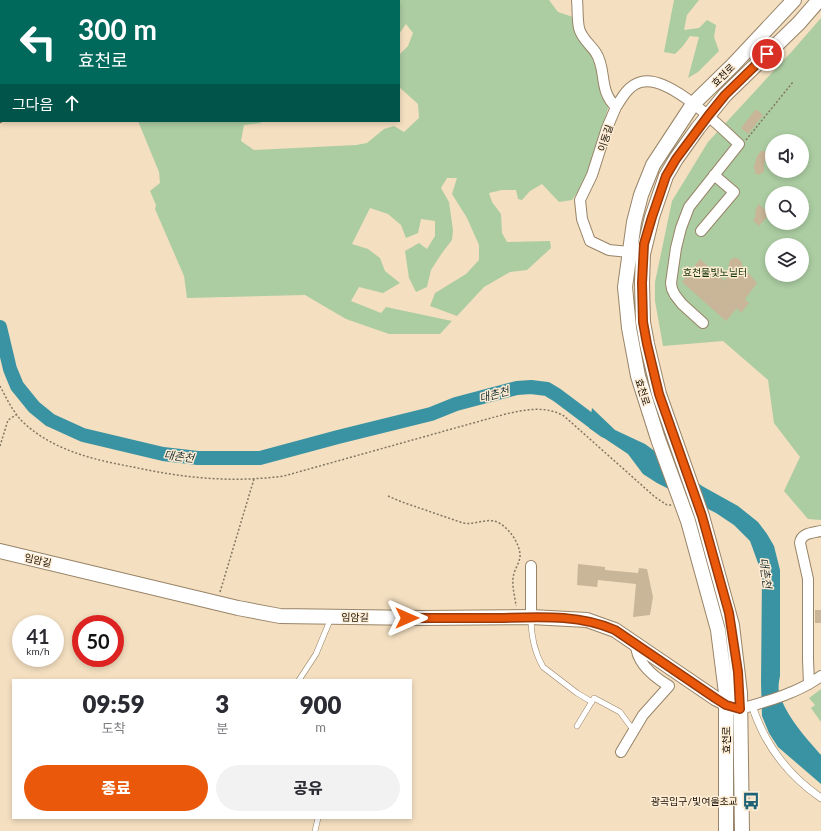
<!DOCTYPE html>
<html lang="ko">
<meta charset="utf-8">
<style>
:root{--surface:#fff;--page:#f2f2f3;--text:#2b2b33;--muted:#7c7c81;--accent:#ea580c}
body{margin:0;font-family:Lato,"Noto Sans KR",sans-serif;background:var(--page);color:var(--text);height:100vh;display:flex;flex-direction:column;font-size:15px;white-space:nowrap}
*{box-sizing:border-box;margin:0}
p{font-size:13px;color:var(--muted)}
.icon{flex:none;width:22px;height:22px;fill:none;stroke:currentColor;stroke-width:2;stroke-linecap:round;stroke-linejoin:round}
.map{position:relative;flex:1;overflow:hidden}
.panel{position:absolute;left:12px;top:679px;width:400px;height:140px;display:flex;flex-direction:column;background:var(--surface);border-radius:0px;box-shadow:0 2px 6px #0003}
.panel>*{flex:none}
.guide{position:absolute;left:0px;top:0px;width:400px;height:122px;box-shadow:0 2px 6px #0003;background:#00695c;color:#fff;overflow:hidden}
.controls{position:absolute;left:765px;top:134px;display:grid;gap:8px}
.controls a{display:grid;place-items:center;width:44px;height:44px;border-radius:50%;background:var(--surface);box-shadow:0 2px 6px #0003;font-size:20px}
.speed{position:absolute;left:12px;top:615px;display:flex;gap:8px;font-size:20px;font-weight:700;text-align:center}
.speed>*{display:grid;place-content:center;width:52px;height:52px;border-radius:50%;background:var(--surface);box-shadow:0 2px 6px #0003;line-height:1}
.speed small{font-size:10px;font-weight:400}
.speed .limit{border:6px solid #d22;background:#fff;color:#111}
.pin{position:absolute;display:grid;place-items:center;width:34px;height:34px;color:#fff;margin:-17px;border:2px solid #fff;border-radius:50%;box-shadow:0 1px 4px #0007}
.me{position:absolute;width:44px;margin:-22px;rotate:90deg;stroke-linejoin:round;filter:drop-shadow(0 0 3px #0008)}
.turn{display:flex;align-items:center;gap:14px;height:84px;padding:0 12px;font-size:18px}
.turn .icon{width:52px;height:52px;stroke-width:2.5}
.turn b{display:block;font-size:28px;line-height:34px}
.then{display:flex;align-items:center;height:38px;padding:0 12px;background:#0003;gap:8px;font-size:15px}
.eta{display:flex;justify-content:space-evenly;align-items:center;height:68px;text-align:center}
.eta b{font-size:24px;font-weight:800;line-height:28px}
.cta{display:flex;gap:8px;margin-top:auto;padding:8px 12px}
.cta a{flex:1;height:46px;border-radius:24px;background:var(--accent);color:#fff;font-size:16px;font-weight:800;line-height:46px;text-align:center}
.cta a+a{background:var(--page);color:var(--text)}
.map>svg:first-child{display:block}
.green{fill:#accda2;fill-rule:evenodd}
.water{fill:#3a93a2}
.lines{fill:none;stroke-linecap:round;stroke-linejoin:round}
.river{stroke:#3a93a2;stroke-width:14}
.building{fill:#c9b597}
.service-casing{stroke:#988468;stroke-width:6}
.pedestrian-casing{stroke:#988468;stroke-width:8}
.minor-casing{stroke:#988468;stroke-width:12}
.secondary-casing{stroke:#988468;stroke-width:16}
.path{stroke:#847661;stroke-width:1.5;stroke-dasharray:2 2;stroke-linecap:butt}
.service{stroke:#fff;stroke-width:5}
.pedestrian{stroke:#fff;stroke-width:7}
.minor{stroke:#fff;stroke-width:10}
.secondary{stroke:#fff;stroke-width:14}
.route-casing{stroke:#983908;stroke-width:10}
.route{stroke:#ea580c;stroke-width:7}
.labels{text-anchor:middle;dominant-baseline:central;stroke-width:3;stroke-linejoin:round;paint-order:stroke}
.street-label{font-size:10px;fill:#160f05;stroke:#feedd4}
.park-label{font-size:10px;fill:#103204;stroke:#feedd4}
.poi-label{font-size:10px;fill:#160f05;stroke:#feedd4;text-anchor:end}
.water-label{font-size:11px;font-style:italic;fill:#192e31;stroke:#feedd4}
</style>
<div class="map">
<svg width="821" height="831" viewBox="0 0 821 831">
<rect width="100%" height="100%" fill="#f4dfc0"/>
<path class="green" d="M284,0H549L558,12L573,17L596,64L598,80L609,105C600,134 591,176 572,200L559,202L542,184L530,191L522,200L518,199L516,190H502L489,193L492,202L501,214L502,233L507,242L550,241L551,248L527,270L510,272L484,287L457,316L430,306L435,293L466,274L479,260V245L467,218L452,194L457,178H447L441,188L449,202L453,230L452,240L442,253L431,270L427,287L416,292L409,278L405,251L419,243L427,249L435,236V221L421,219L418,233L406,238L401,225L388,214L370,208L352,244L368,249L380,258L385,271L400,283L383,293L359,287L351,301L381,313L386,307L452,321L440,334H389L346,319L305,295L187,298L184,276L155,209L156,205L150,191L160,183L159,172L138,121H260L261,123L244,125L241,141L254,150L356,145L367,143L384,129L394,126L404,132L419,118L418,104L399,87V55L408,46L413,33L406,24L399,34V1H282Z
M674,0H699L687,15L684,30L699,28L707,20L716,25L714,37L719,51L698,72L688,78L699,37L690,36L683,46L675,54L664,52Z
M821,18V520L808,519L784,491L800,457L774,423L768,380L723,341L663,346L655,301V282L672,201L708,142L794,49ZM772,141H802V171H772ZM772,193H802V223H772ZM772,245H802V275H772Z
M821,689V722L811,708L815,705L809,698Z"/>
<path class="water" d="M592,408L615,430L645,444L702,486L738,506L758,522L767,534L774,546L780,570V676C779,681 778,687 779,692C785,715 806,738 821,755V784L778,747L769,733L762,716L761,683L762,574L750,541L734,525L716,513L657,483L643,474L628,454L589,428Z"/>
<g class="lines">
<path class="river" d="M0,327L10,369L17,386L34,407L50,420L83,435L163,454L198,458H260L338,437L431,414L456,404L517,388L531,387L547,389L557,395L605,431"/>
</g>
<path class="building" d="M756,109L763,115L748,134L741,128Z
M761,151H764L767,153L768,156L764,163V172L758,175L755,173L754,166L757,156Z
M759,204L769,214L759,226L753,220L756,216L754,214L757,211L755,210Z
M733,258H737L741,261L743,267L757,283L745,299L749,303L741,313L737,308L726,321L682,282L700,259L725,281L730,260Z
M578,564L605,567V570L638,573L639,568L647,569L653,597L650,615L633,617L636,584L598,580L597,587L577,585Z
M815,610H821V623H815Z"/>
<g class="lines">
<g class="service-casing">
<path id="service" d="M531,618C531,634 535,653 543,667L577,693L592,702
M299,680L316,654L331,618
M577,726L594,698L620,712L634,731
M315,831L318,818"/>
</g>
<g class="pedestrian-casing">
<path id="pedestrian" d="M752,705C764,744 788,775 821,798"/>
</g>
<g class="minor-casing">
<path id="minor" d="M577,0C578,9 577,19 579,28C581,38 591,45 596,53C607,70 598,90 616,107L607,128L592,175L580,200L582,219L590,241L609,250L629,252
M616,107C623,96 629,85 641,82C669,74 720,127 739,144L689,207L681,228L676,248L671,283L672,289L675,295L682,304L703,323
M701,231L734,192L714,175
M531,617V566
M809,684L808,659V579L800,543C801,533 812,533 821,531
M740,709C768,701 798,693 821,676
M621,752L643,715L669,686C654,677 636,663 636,644"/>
</g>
<g class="secondary-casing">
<path id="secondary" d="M0,551L238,608L280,616L422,618L531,617L587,620L615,630L715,698L733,707
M726,831V693L718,630L688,521L658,439L638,376L629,328L625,287L634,222L641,195L653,165L693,104L733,65L794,0
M742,831L740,693L732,625L702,516L659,394L647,344L643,322L642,283L643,254L652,217L666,176L676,159L698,128L725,95L799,23L819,0"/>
</g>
<path class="path" d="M93,1V0
M0,123L3,121
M746,140L793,82
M0,386C7,399 13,413 25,424C55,451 95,460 133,467C184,478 231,483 284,476L491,418C514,412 542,403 564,416L655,497L667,505H672
M0,446L8,420L16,415
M388,496L402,502L463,523C474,525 484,519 494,521C507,524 521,544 520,557C519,564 514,570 513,578C512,587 515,597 516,606
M220,592L254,479"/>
<use href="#service" class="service"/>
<use href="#pedestrian" class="pedestrian"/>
<use href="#minor" class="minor"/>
<use href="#secondary" class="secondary"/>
</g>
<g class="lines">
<g class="route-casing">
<path id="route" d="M407,618C438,618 469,618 500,618C538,617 579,614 615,630L715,698L726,705L740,709L738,672L729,613L702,516L659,394L647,344L643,322L642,283L644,244L652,217L666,176L676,159L708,116L725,95L767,54"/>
</g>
<use href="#route" class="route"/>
</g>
<defs>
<g id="bus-bare" transform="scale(1.38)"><path d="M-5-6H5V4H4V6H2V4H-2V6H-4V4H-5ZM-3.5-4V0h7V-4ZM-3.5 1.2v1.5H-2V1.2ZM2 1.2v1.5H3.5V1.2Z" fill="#206376" stroke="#feedd4" stroke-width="2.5" paint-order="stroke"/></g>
</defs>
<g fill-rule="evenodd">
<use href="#bus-bare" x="751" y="801"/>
</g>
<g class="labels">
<g class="street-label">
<text transform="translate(723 75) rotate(-45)">효천로</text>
<text transform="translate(605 138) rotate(-72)">이동길</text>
<text transform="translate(643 392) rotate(72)">효천로</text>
<text transform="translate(38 560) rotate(13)">임암길</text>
<text transform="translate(355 617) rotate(1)">임암길</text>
<text transform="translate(726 740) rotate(-90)">효천로</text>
</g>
<g class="park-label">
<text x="715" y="272">효천물빛노닐터</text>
</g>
<g class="poi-label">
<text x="738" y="801">광곡입구/빛여울초교</text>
</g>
<g class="water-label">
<text transform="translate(494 394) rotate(-15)">대촌천</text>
<text transform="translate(179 456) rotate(7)">대촌천</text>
<text transform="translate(766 573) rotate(82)">대촌천</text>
</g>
</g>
</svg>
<div class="controls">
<a><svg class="icon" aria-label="sound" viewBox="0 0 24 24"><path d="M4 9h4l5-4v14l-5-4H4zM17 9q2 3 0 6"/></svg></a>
<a><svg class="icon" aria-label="search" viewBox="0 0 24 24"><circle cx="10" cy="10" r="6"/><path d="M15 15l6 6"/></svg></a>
<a><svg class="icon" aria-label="layers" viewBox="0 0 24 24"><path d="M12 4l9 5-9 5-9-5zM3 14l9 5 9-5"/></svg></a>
</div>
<div class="speed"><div>41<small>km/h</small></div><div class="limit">50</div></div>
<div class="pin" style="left:767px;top:54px;background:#d93025"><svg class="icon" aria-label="arrive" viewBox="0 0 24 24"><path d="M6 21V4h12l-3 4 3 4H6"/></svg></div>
<svg class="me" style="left:407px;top:618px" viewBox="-20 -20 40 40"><path d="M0-17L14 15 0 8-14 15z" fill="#ea580c" stroke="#fff" stroke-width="4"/></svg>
<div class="guide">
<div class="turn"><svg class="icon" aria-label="left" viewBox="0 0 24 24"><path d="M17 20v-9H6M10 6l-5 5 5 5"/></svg><div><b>300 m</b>효천로</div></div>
<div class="then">그다음<svg class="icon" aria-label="ahead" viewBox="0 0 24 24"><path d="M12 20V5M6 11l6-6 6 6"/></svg></div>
</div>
<section class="panel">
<div class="eta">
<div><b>09:59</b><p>도착</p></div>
<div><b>3</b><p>분</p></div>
<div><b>900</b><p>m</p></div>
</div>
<div class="cta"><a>종료</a><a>공유</a></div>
</section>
</div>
